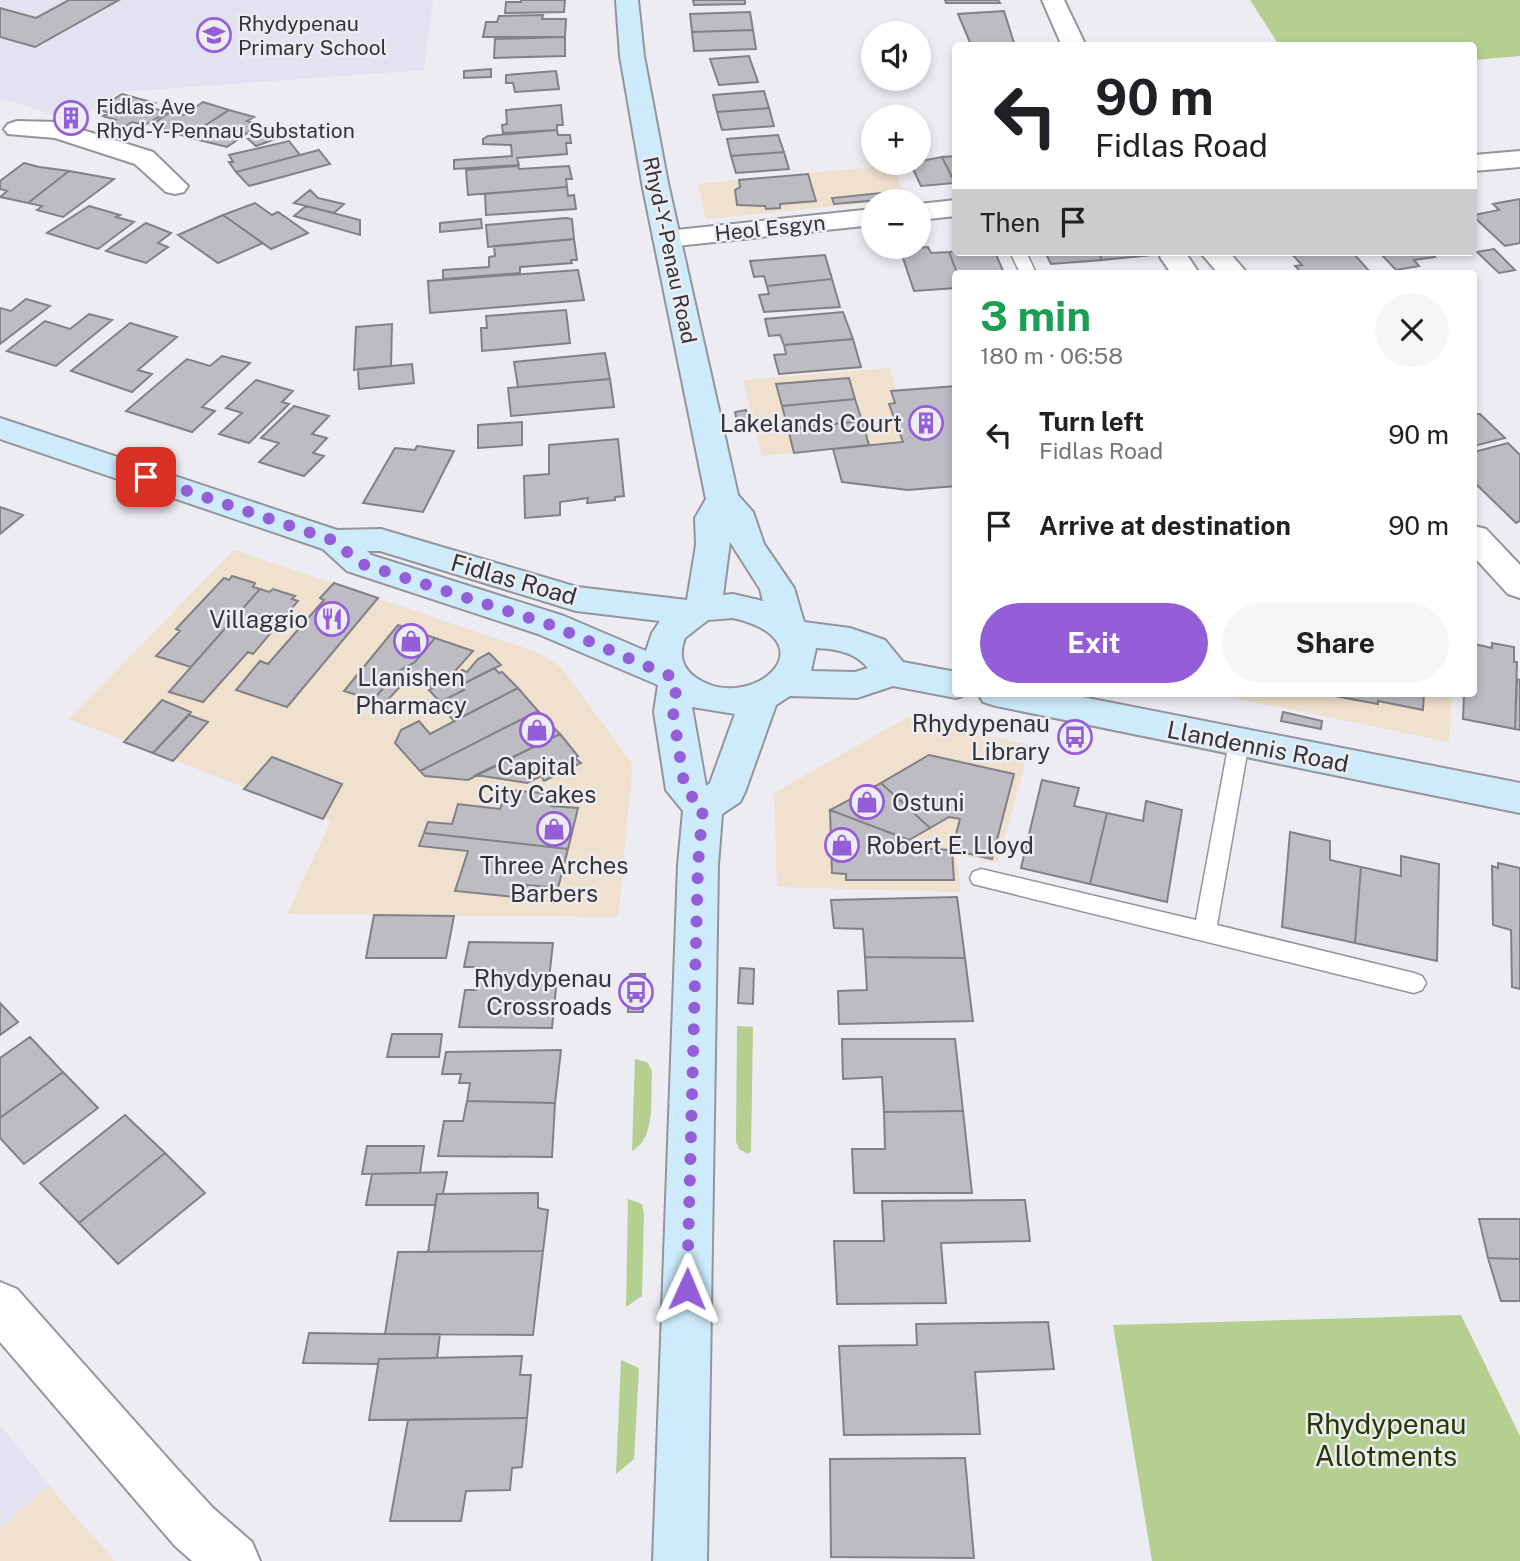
<!DOCTYPE html>
<meta charset="utf-8">
<style>
:root{--surface:#fff;--page:#f6f6f6;--text:#202124;--muted:#757577;--accent:#935ed7}
body{margin:0;font-family:"Public Sans",sans-serif;background:var(--page);color:var(--text);height:100vh;display:flex;flex-direction:column;font-size:26px;white-space:nowrap}
*{box-sizing:border-box;margin:0}
p{font-size:23px;color:var(--muted)}
.icon{flex:none;width:38px;height:38px;fill:none;stroke:currentColor;stroke-width:2;stroke-linecap:round;stroke-linejoin:round}
.map{position:relative;flex:1;overflow:hidden}
.drawer{position:absolute;left:952px;top:270px;width:525px;height:427px;display:flex;flex-direction:column;background:var(--surface);border-radius:7px;box-shadow:0 4px 10px #0003}
.drawer>*{flex:none}
.hud{position:absolute;left:952px;top:42px;width:525px;height:214px;border-radius:7px;box-shadow:0 4px 10px #0003;background:#fff;color:var(--text);overflow:hidden}
.buttons{position:absolute;left:861px;top:21px;display:grid;gap:14px}
.buttons a{display:grid;place-items:center;width:70px;height:70px;border-radius:50%;background:var(--surface);box-shadow:0 4px 10px #0003;font-size:35px}
.pin{position:absolute;display:grid;place-items:center;width:60px;height:60px;color:#fff;margin:-30px;border-radius:14px;box-shadow:0 4px 10px #0006}
.me{position:absolute;width:77px;margin:-38px;rotate:1deg;stroke-linejoin:round;filter:drop-shadow(0 0 5px #0008)}
.turn{display:flex;align-items:center;gap:24px;height:147px;padding:0 28px;font-size:32px}
.turn .icon{width:91px;height:91px;stroke-width:2.5}
.turn b{display:block;font-size:49px;line-height:60px}
.then{display:flex;align-items:center;height:66px;padding:0 28px;background:#0003;gap:14px;font-size:26px}
.round{display:grid;place-items:center;flex:none;width:74px;height:74px;border-radius:37px;background:var(--page)}
.head{display:flex;align-items:center;justify-content:space-between;height:119px;padding:0 28px}
h1{font-size:42px;font-weight:700;line-height:52px;color:#1e9e55}
.primary-button{display:flex;gap:14px;margin-top:auto;padding:14px 28px}
.primary-button a{flex:1;height:80px;border-radius:42px;background:var(--accent);color:#fff;font-size:28px;font-weight:700;line-height:80px;text-align:center}
.primary-button a+a{background:var(--page);color:var(--text)}
ul{padding:0;list-style:none}
li{display:flex;align-items:center;gap:21px;height:91px;padding:0 28px}
li div{flex:1}
li b{display:block;font-size:26px}
li em{font-style:normal}
.map>svg:first-child{display:block}
.commercial{fill:#f0e0ce}
.built{fill:#e3e2f0}
.green{fill:#b4cf90}
.building{fill:#bdbcc2;stroke:#818186;stroke-width:2}
.lines{fill:none;stroke-linecap:round;stroke-linejoin:round}
.lane-casing{stroke:#95949a;stroke-width:3}
.street-casing{stroke:#95949a;stroke-width:4}
.secondary-casing{stroke:#95949a;stroke-width:4}
.lane{fill:#fff;fill-rule:evenodd}
.street{fill:#fff;fill-rule:evenodd}
.secondary{fill:#ceebfb;fill-rule:evenodd}
.route{stroke:#935ed7;stroke-width:12;stroke-dasharray:0 21.6}
.labels{text-anchor:middle;dominant-baseline:central;stroke-width:5;stroke-linejoin:round;paint-order:stroke}
.far-poi-label{font-size:21px;fill:#343436;stroke:#ececf2;text-anchor:start}
.far-street-label{font-size:21px;fill:#343436;stroke:#ececf2}
.poi-label{font-size:24px;fill:#343436;stroke:#ececf2;text-anchor:end}
.street-label{font-size:24px;fill:#343436;stroke:#ececf2}
.near-park-label{font-size:28px;fill:#263900;stroke:#ececf2}
</style>
<div class="map">
<svg width="1520" height="1561" viewBox="0 0 1520 1561">
<rect width="100%" height="100%" fill="#ececf2"/>
<path class="commercial" d="M893,165L906,199L706,219L698,184Z
M890,368L896,391L895,403L889,404L903,442L762,456L743,380Z
M234,550L537,652L561,667L631,762L632,773L618,917L287,914L331,821L69,719Z
M1210,693H1452L1449,742L1371,726Z
M908,717L1030,745L998,863L956,854L961,892L777,887L774,793Z
M49,1485L64,1504L115,1561H0V1529Z"/>
<path class="built" d="M0,0H433L424,70L120,92L74,121L0,98Z
M0,1425L49,1485L0,1529Z"/>
<path class="green" d="M1250,0H1520V56L1474,60V46L1279,45Z
M737,1026L753,1027L751,1151L748,1154L739,1149L736,1142Z
M635,1059L647,1062L652,1071C650,1096 657,1138 632,1151Z
M628,1199L642,1204L644,1214L642,1296L626,1307Z
M1461,1315L1520,1436V1561H1152L1113,1325Z
M621,1360L639,1368L634,1459L616,1474Z"/>
<path class="building" d="M69,0H119L35,47L0,37V8L36,18Z
M521,0H565L564,12L505,13L506,2H521Z
M693,0H745V4L694,5Z
M945,0H998L1000,3H946Z
M1004,11L1014,43L971,45L958,14Z
M750,12L753,30L692,32L690,14Z
M543,15L542,19H566L565,37H483L486,22H497L499,16Z
M753,30L756,49L694,51L692,32Z
M565,37V56L494,58L495,39Z
M749,56L758,82L719,85L710,59Z
M491,69V77L464,78V71Z
M556,71L559,89L515,92L513,83H506V75Z
M764,91L769,108L717,112L713,95Z
M122,94L155,103L148,107L167,112L145,125L132,122L123,128L111,124L116,120L103,116L109,113L97,109Z
M203,102L229,110L187,137L151,125L172,111L184,115Z
M561,105L563,125H557V130L503,133L502,125L507,124L506,110Z
M769,108L774,126L722,130L717,112Z
M229,110L254,117L247,121L259,125L227,147L187,137Z
M557,130L558,135H570L571,143H566L567,154L517,158L519,165L454,169V160L512,156L511,145L483,144V139L488,136Z
M273,131L281,137L256,146L248,139Z
M778,135L784,152L731,156L727,139Z
M289,141L300,155L236,172L229,162H233L229,155Z
M319,150L330,164L249,186L236,172Z
M784,152L789,169L736,173L731,156Z
M956,156V183H955L942,157Z
M942,157L955,183L921,186L910,163Z
M24,163L39,167L69,171L28,203L0,197L7,191L0,189V181Z
M518,166L519,169L569,166L572,179H566L567,187L468,195L466,170Z
M69,171L114,179L63,217L37,210L42,206L28,203Z
M808,174L816,201L780,204V208L766,209L765,206L737,205L735,190L740,187L739,180Z
M567,187L568,196L574,195L576,209L486,215L485,194Z
M310,190L318,198L344,204L334,213L294,203Z
M900,191L903,198L834,204L832,198Z
M1520,199V243L1505,246L1474,217V215L1499,210L1493,204Z
M255,203L272,215L278,212L308,233L271,249L223,215Z
M89,206L120,215L116,217L134,222L98,249L47,233Z
M306,206L360,220V235L294,216Z
M223,215L263,243L218,263L178,235Z
M566,218L572,219L574,239L488,247L486,225Z
M481,219L482,228L440,232V223Z
M146,223L171,233L158,243L168,247L146,263L106,251Z
M574,239L577,260H571L572,263L520,267V273L443,279V270L489,267V257L495,256L494,246Z
M928,247L931,253L949,252L957,273L956,288L914,291L900,249Z
M1494,249L1515,270L1499,273L1477,252Z
M956,251L995,252L1004,273H957L949,252Z
M1045,252H1098L1102,260L1051,264Z
M1098,252H1151L1153,255L1102,260Z
M1290,252H1352L1371,273H1302L1295,266L1302,265Z
M1379,252H1431L1435,257L1414,260L1419,266L1396,270Z
M825,255L832,279L767,286L764,276L754,277L750,261Z
M578,270L584,300L430,313L428,281Z
M832,279L840,307L764,312L759,295L769,294L767,286Z
M26,299L50,306L0,344V308L11,311Z
M566,310L570,343L482,351L481,328H487L486,316Z
M843,312L853,339L784,345L780,335L769,336L765,319Z
M89,314L112,320L56,366L7,351L45,321L70,329Z
M130,323L177,337L138,370L152,374L132,392L71,371Z
M392,324L391,366L354,370L356,327Z
M853,339L861,367L779,374L774,355L786,354L784,345Z
M605,353L610,379L518,387L514,362Z
M222,356L250,363L202,407L215,411L192,432L126,411L187,359L210,366Z
M412,364L414,383L359,389L358,369Z
M849,378L855,399L782,406L776,384Z
M610,379L614,407L511,416L508,388Z
M256,380L293,391L282,402L289,404L249,443L219,434L242,413L226,408Z
M956,386V486L908,490L842,482L833,449L903,442L889,404L895,403L891,391Z
M855,399L862,421L788,429L782,406Z
M294,406L329,416L312,434L327,438L313,453L324,456L304,476L259,462L279,443L261,438Z
M746,410L750,429L739,430L735,412Z
M1474,414H1480L1505,438L1474,446Z
M862,421L869,445L794,453L788,429Z
M522,422V445L478,448V425Z
M618,439L624,496L615,497V500L587,503L588,498L560,502V515L525,518L524,476L549,474V445Z
M1508,443L1520,455V521L1516,523L1474,482V463L1476,462L1474,452Z
M417,446L454,451L423,512L363,503L395,448L415,450Z
M0,507L23,515L0,534Z
M232,576L255,583L253,587L260,589L191,667L156,656L180,631L176,629L224,578L229,580Z
M334,583L378,598L287,707L236,690L260,661L268,664L324,600L320,598Z
M260,589L269,592L273,589L295,596L292,599L298,601L253,654L248,652L203,702L169,692Z
M398,625L435,638L415,662L397,672L373,700L344,691Z
M435,638L473,651L448,679L443,678L434,688L408,678L385,703L373,700L397,672L415,662Z
M1492,643L1514,647V662H1517L1515,729L1463,719L1464,693H1474V644L1492,648Z
M489,653L501,665L459,686L464,690L440,702L429,690L455,679L462,670L467,672L478,659Z
M494,668L499,673L502,672L518,688L454,721L438,703L464,690L459,686Z
M1517,679L1520,680V730L1515,729Z
M518,688L538,711L420,771L395,743L401,730L419,721L430,734Z
M1319,693H1424L1423,710L1378,701V704Z
M162,700L191,712L153,753L124,742Z
M538,711L560,734L468,780L425,776L420,771Z
M1283,712L1322,721L1321,729L1281,721Z
M189,715L208,722L173,761L153,753Z
M560,734L578,756L575,758L581,763L544,781L541,776L527,783L476,775Z
M929,755L1014,774L992,859L952,850L960,819L949,817L930,828L881,783Z
M272,757L342,784L323,819L244,789Z
M1042,780L1079,788L1074,806L1107,813L1090,884L1021,868Z
M881,783L930,828L909,840L830,810Z
M507,790L554,794L551,806L578,808L568,849L424,833L428,822L452,824L458,804L500,809Z
M1146,801L1182,810L1167,902L1090,884L1107,813L1143,821Z
M830,810L909,840L910,848L952,850L954,880H846V874L832,873Z
M1290,832L1330,841V860L1361,867L1355,943L1282,927Z
M424,833L568,849L558,888L527,885L524,898L455,891L468,851L419,846Z
M1401,856L1439,864L1437,961L1355,943L1361,867L1401,876Z
M1498,863L1520,868V989L1512,987L1511,930L1493,925L1492,866L1498,868Z
M957,897L965,958L865,957L863,929L834,928L831,900Z
M374,915L454,916L446,958H366Z
M469,942L553,943L548,988H556L552,1028L459,1027L465,990H476L480,967H464Z
M865,957L965,958L973,1021L839,1024L838,991L867,990Z
M740,968L754,969L753,1004L738,1003Z
M630,974H645L643,1012H628Z
M0,1003L18,1022L0,1035Z
M392,1034H442L439,1057H387Z
M30,1037L63,1072L0,1118V1058Z
M842,1039H955L963,1111L884,1112L882,1077L843,1079Z
M561,1050L555,1103L467,1101L470,1083H459L461,1074H442L446,1052Z
M63,1072L98,1108L24,1164L0,1138V1118Z
M467,1101L555,1103L552,1157L438,1156L444,1121H463Z
M963,1111L972,1193H854L852,1149H885L884,1112Z
M125,1115L165,1153L79,1223L40,1183Z
M367,1146H424L420,1173L362,1174Z
M165,1153L205,1193L118,1264L79,1223Z
M447,1172L443,1194H437L435,1205H366L372,1174Z
M538,1193V1208L548,1210L543,1251L428,1252L437,1194Z
M1025,1200L1030,1241L941,1243L946,1303L837,1304L834,1241H884L882,1201Z
M1479,1219H1520V1259L1488,1258Z
M543,1251L533,1335L385,1334L398,1252Z
M1488,1258L1520,1259V1301H1501Z
M1048,1322L1054,1369L975,1372L980,1434L844,1435L839,1346L917,1345L916,1324Z
M309,1333L385,1334H440L437,1358L379,1359L378,1364L303,1363Z
M522,1356L520,1375H531L527,1418L369,1420L379,1359Z
M527,1418L522,1467L512,1468L510,1490L466,1491L461,1521H390L408,1420Z
M965,1458L974,1558L831,1557L830,1459Z"/>
<g class="lines">
<g class="lane-casing">
<path id="lane" d="M1010,252H1026L1036,273H1020Z
M1239,735L1246,737L1249,742L1217,925L1414,973L1422,976L1426,983L1422,990L1414,993L973,884L970,878L973,872L981,869L1196,920L1229,742L1232,737Z"/>
</g>
<g class="street-casing">
<path id="street" d="M1042,0H1064L1086,46H1062Z
M17,121L57,122L153,152L188,186L184,192L175,194L166,192L135,164L55,138L8,134L4,129L8,124Z
M1520,151V167L1474,171V155Z
M956,200V216L919,220V204Z
M873,209V225L667,247L657,245L653,239L657,233L667,231Z
M1163,252H1185L1199,273H1171L1160,257Z
M1200,252H1229L1247,273H1218Z
M1474,526L1486,529L1520,565V598L1508,594L1474,557Z
M0,1282L17,1289L178,1470L213,1508L252,1542L260,1561H192L175,1546L0,1342Z"/>
</g>
<g class="secondary-casing">
<path id="secondary" d="M616,0H638L644,56L668,183L738,495L753,512L764,544L794,588L804,622L850,628L885,640L903,662L956,672V693H970L956,698L893,686L857,698L790,696L776,705L745,792L740,802L722,814L718,865L707,1561H653L678,865L683,811L666,790L654,712L658,685L538,634L347,571L323,549L0,439V418L337,530L381,529L577,587L687,600L696,545L695,518L706,499L642,183L620,56ZM730,542L760,589L763,601L733,594L723,595ZM367,551H380L576,611L660,621L652,633L646,651L564,616L371,555ZM733,618C835,642 749,716 695,677C681,667 679,653 685,638L708,620ZM816,648C836,649 855,652 868,668L855,672L811,671ZM692,707L735,714L710,783L706,786Z
M978,693H1062L1520,783V813L996,706L983,702Z"/>
</g>
<use href="#lane" class="lane"/>
<use href="#street" class="street"/>
<use href="#secondary" class="secondary"/>
</g>
<g class="lines">
<path class="route" d="M146,477L335,541L359,563L551,625L670,676L677,683L673,712L685,790L703,807L698,865L687,1289"/>
</g>
<defs>
<g id="school-ring" transform="scale(1.75)"><circle r="9.5" fill="#ececf2" stroke="#935ed7" stroke-width="1.5"/><path d="M0-5L7-2L0 1L-7-2ZM-4 1L0 2.5L4 1V4Q0 6-4 4Z" fill="#935ed7"/></g>
<g id="building-ring" transform="scale(1.75)"><circle r="9.5" fill="#ececf2" stroke="#935ed7" stroke-width="1.5"/><path d="M-4-6H4V6H1V3H-1V6H-4ZM-2.5-4.3h1.7v1.8h-1.7ZM.8-4.3h1.7v1.8H.8ZM-2.5-1h1.7V.8h-1.7ZM.8-1h1.7V.8H.8Z" fill="#935ed7"/></g>
<g id="restaurant-ring" transform="scale(1.75)"><circle r="9.5" fill="#ececf2" stroke="#935ed7" stroke-width="1.5"/><path d="M-5-6h1v4h1v-4h1v4h1v-4h1v5L-1.5 .5V6h-2V.5L-5-1ZM5-6V6H3V1.5H1.5Q1.5-4 5-6Z" fill="#935ed7"/></g>
<g id="shop-ring" transform="scale(1.75)"><circle r="9.5" fill="#ececf2" stroke="#935ed7" stroke-width="1.5"/><path d="M-5-2.5h2.3a2.7 3.5 0 0 1 5.4 0H5L5.5 6h-11ZM-1.5-2.5h3a1.5 2.3 0 0 0-3 0Z" fill="#935ed7"/></g>
<g id="bus-ring" transform="scale(1.75)"><circle r="9.5" fill="#ececf2" stroke="#935ed7" stroke-width="1.5"/><path d="M-5-6H5V4H4V6H2V4H-2V6H-4V4H-5ZM-3.5-4V0h7V-4ZM-3.5 1.2v1.5H-2V1.2ZM2 1.2v1.5H3.5V1.2Z" fill="#935ed7"/></g>
</defs>
<g fill-rule="evenodd">
<use href="#school-ring" x="214" y="35"/>
<use href="#building-ring" x="71" y="118"/>
<use href="#building-ring" x="926" y="423"/>
<use href="#restaurant-ring" x="332" y="619"/>
<use href="#shop-ring" x="411" y="641"/>
<use href="#shop-ring" x="537" y="730"/>
<use href="#bus-ring" x="1075" y="737"/>
<use href="#shop-ring" x="867" y="802"/>
<use href="#shop-ring" x="554" y="829"/>
<use href="#shop-ring" x="842" y="845"/>
<use href="#bus-ring" x="636" y="992"/>
</g>
<g class="labels">
<g class="far-poi-label">
<text x="238" y="23">Rhydypenau<tspan x="238" dy="24">Primary School</tspan></text>
<text x="96" y="106">Fidlas Ave<tspan x="96" dy="24">Rhyd-Y-Pennau Substation</tspan></text>
</g>
<g class="far-street-label">
<text transform="translate(770 228) rotate(-6)">Heol Esgyn</text>
<text transform="translate(670 250) rotate(78)">Rhyd-Y-Penau Road</text>
</g>
<g class="poi-label">
<text x="902" y="423">Lakelands Court</text>
<text x="308" y="619">Villaggio</text>
<text x="411" y="677" text-anchor="middle">Llanishen<tspan x="411" dy="28">Pharmacy</tspan></text>
<text x="1050" y="723">Rhydypenau<tspan x="1050" dy="28">Library</tspan></text>
<text x="537" y="766" text-anchor="middle">Capital<tspan x="537" dy="28">City Cakes</tspan></text>
<text x="892" y="802" text-anchor="start">Ostuni</text>
<text x="866" y="845" text-anchor="start">Robert E. Lloyd</text>
<text x="554" y="865" text-anchor="middle">Three Arches<tspan x="554" dy="28">Barbers</tspan></text>
<text x="612" y="978">Rhydypenau<tspan x="612" dy="28">Crossroads</tspan></text>
</g>
<g class="street-label">
<text transform="translate(514 579) rotate(16)">Fidlas Road</text>
<text transform="translate(1258 746) rotate(11)">Llandennis Road</text>
</g>
<g class="near-park-label">
<text x="1386" y="1423">Rhydypenau<tspan x="1386" dy="32">Allotments</tspan></text>
</g>
</g>
</svg>
<div class="buttons">
<a><svg class="icon" aria-label="sound" viewBox="0 0 24 24"><path d="M4 9h4l5-4v14l-5-4H4zM17 9q2 3 0 6"/></svg></a>
<a>+</a>
<a>−</a>
</div>
<div class="pin" style="left:146px;top:477px;background:#d93025"><svg class="icon" aria-label="arrive" viewBox="0 0 24 24"><path d="M6 21V4h12l-3 4 3 4H6"/></svg></div>
<svg class="me" style="left:687px;top:1289px" viewBox="-20 -20 40 40"><path d="M0-17L14 15 0 8-14 15z" fill="#935ed7" stroke="#fff" stroke-width="4"/></svg>
<div class="hud">
<div class="turn"><svg class="icon" aria-label="left" viewBox="0 0 24 24"><path d="M17 20v-9H6M10 6l-5 5 5 5"/></svg><div><b>90 m</b>Fidlas Road</div></div>
<div class="then">Then<svg class="icon" aria-label="arrive" viewBox="0 0 24 24"><path d="M6 21V4h12l-3 4 3 4H6"/></svg></div>
</div>
<section class="drawer">
<div class="head"><div><h1>3 min</h1><p>180 m · 06:58</p></div><a class="round"><svg class="icon" aria-label="close" viewBox="0 0 24 24"><path d="M6 6l12 12M18 6L6 18"/></svg></a></div>
<ul>
<li><svg class="icon" aria-label="left" viewBox="0 0 24 24"><path d="M17 20v-9H6M10 6l-5 5 5 5"/></svg><div><b>Turn left</b><p>Fidlas Road</p></div><em>90 m</em></li>
<li><svg class="icon" aria-label="arrive" viewBox="0 0 24 24"><path d="M6 21V4h12l-3 4 3 4H6"/></svg><div><b>Arrive at destination</b></div><em>90 m</em></li>
</ul>
<div class="primary-button"><a>Exit</a><a>Share</a></div>
</section>
</div>
